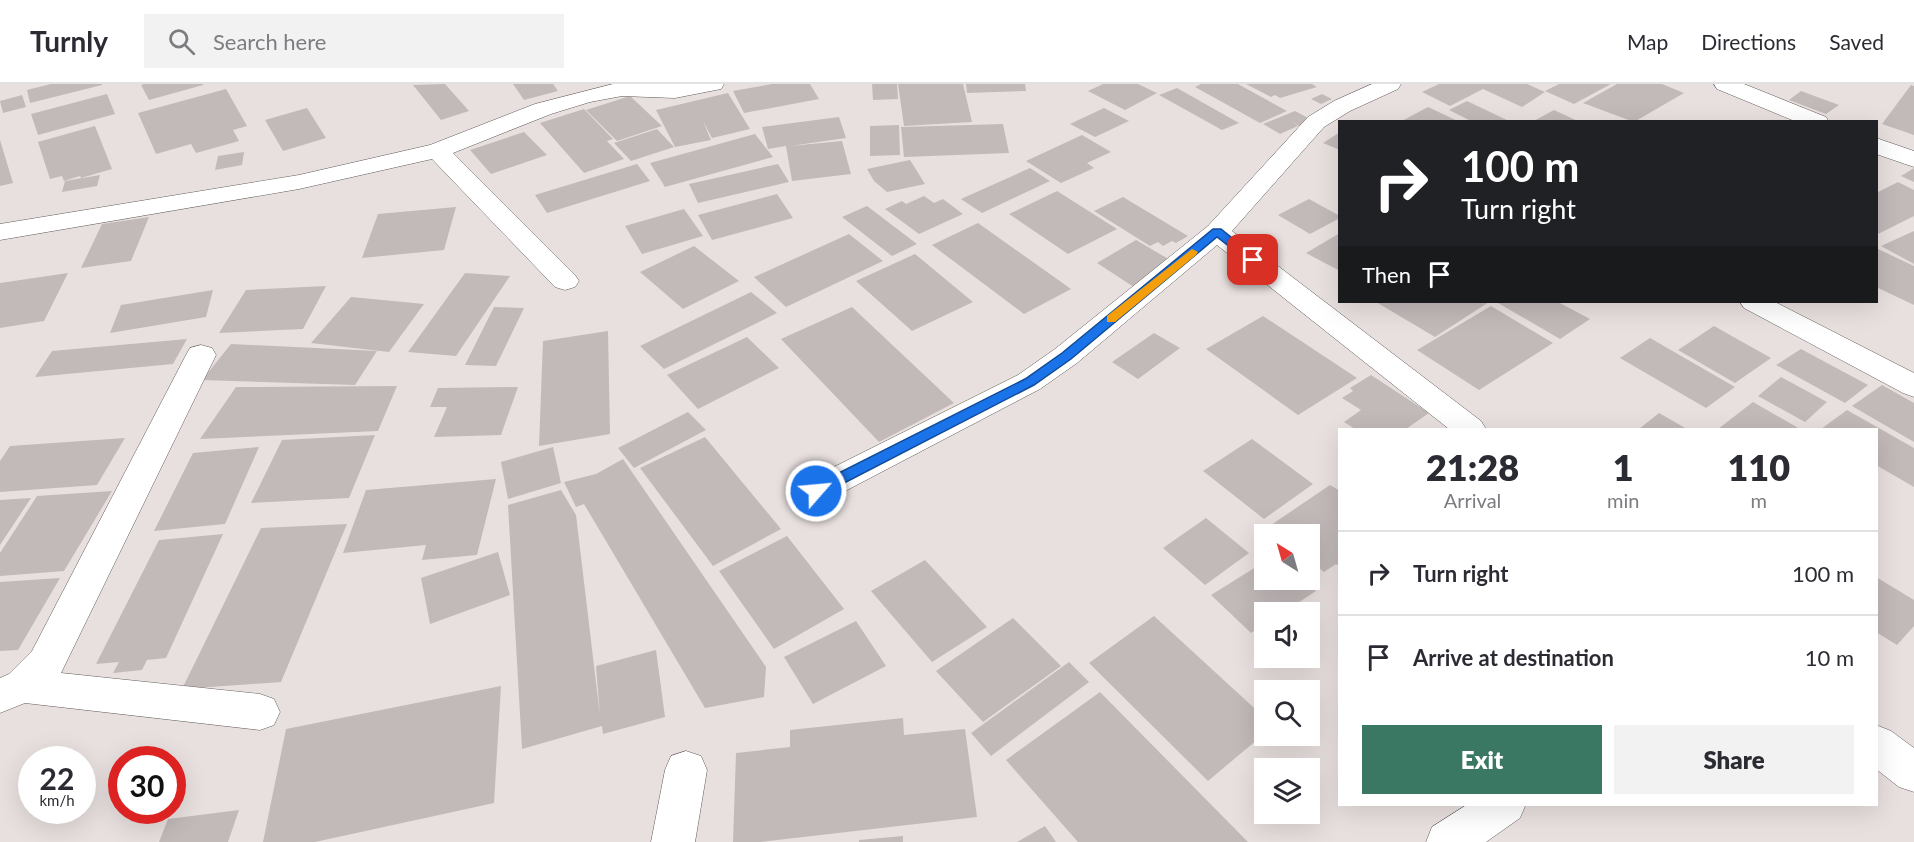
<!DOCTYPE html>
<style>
:root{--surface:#fff;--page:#f2f2f3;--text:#2b2b33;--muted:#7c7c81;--line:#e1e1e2;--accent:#3b7863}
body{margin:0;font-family:Lato,sans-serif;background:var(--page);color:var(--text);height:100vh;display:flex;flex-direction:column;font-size:22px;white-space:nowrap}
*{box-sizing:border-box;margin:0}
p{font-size:20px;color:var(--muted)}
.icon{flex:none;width:33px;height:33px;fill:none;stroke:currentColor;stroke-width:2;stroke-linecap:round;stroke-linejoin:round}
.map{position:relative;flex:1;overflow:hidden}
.panel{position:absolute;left:1338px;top:344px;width:540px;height:378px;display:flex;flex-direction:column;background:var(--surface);border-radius:0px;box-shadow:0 6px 24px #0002}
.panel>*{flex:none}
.top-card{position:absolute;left:1338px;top:36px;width:540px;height:183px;border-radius:0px;box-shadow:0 6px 24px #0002;background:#202124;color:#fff;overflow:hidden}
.needle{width:39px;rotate:323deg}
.fabs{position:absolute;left:1254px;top:440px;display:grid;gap:12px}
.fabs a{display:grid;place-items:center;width:66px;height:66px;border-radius:0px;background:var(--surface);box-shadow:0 6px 24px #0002;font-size:30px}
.speed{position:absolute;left:18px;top:662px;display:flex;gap:12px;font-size:30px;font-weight:700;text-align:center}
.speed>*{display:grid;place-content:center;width:78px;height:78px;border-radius:50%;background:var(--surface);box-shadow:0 6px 24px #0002;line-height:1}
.speed small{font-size:15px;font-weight:400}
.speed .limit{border:9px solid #d22;background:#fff;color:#111}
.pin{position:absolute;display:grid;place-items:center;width:51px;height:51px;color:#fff;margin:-26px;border-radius:12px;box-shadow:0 3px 9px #0006}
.me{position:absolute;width:66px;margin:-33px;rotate:63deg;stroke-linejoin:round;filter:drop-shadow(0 0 4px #0008)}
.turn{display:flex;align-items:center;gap:21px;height:126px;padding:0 24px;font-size:27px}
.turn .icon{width:78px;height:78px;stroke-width:2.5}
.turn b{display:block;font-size:42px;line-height:51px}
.then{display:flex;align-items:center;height:57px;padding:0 24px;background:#0003;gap:12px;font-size:22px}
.eta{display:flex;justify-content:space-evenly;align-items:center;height:102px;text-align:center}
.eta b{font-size:36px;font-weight:800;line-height:42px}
.action{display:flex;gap:12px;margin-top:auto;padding:12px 24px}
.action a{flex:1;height:69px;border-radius:0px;background:var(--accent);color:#fff;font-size:24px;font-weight:800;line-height:69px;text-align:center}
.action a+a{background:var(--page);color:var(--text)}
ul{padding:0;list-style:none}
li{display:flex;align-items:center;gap:18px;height:84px;padding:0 24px;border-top:2px solid var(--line)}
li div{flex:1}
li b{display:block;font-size:22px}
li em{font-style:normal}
header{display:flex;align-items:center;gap:36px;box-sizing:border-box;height:84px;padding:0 30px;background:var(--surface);border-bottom:2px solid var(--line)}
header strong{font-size:28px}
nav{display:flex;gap:33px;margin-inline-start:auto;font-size:21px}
.search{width:420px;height:54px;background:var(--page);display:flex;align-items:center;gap:15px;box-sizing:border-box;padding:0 21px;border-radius:0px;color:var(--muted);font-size:22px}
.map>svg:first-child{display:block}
.building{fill:#c2b9b9}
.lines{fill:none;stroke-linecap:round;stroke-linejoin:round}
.minor-casing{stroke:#615a59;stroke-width:1}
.minor{fill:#fff;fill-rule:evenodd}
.route{fill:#1a73e8;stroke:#114b97;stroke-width:1.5}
.slow{fill:#f59e0b}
</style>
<header>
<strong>Turnly</strong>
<div class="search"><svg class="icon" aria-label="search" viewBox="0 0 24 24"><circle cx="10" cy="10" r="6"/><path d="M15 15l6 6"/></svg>Search here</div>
<nav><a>Map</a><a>Directions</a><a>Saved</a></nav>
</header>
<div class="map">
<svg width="1914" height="758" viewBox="0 0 1914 758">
<rect width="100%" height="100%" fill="#e8e0df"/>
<path class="building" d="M51,0H102V1L30,19L27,6Z
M144,0H203V1L149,16L141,1Z
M445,0L469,27L441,36L413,1Z
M513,0H553L558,7L524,16Z
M772,0H810L819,15L744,29L733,7Z
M872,0H897L898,15L873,16Z
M898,0H963L972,38L904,42Z
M966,0H1025L1026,7L967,9Z
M1103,0H1138L1157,9L1125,26L1088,7Z
M1201,0H1238L1287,27L1260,39L1195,3Z
M1246,0H1312L1317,3L1280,14L1275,11L1271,13Z
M1439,0H1527L1545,8L1522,23L1483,5L1450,22L1422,8Z
M1559,0H1611L1574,20L1545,7Z
M1617,0H1662L1684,9L1634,38L1583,19Z
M1911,1L1914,2V51L1882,40Z
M1177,4L1239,39L1222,46L1159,11Z
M226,5L247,42L233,46L239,57L196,69L191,60L156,70L138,29Z
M1801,7L1839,21L1826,30L1789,16Z
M728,9L750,45L712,54L703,37L711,56L675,63L656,26Z
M107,10L115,30L38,51L31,30Z
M1322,10L1332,15L1321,20L1311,15Z
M22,11L26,23L3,29L0,17Z
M630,12L662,42L617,57L586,26Z
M1467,17L1511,38H1473L1449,26Z
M1428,23L1460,38H1400Z
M307,24L326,54L283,67L265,36Z
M1104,24L1129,37L1095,53L1070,40Z
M584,25L613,55L607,57L624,75L584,89L540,39Z
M1554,26L1580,38H1532Z
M1295,27L1312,36L1299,42L1291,37L1298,42L1280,50L1263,40Z
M839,33L846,54L790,62L842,57L851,90L792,97L786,62L768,65L762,43Z
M1003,40L1009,69L904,73L901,43Z
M899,41L900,71L870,72V42Z
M95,42L112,85L81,94L80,92L64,97L62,92L50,95L38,58Z
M657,45L674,63L631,77L614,59Z
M524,48L547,71L491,90L470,66Z
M1340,48V66L1323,59Z
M755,50L773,73L665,103L650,79Z
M1082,51L1111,68L1087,79L1094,84L1061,99L1026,77Z
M0,56L13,99L0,102Z
M244,68L242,81L215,86L218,72Z
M910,76L925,100L887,108L874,97L867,85Z
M637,80L650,97L547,129L535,111Z
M778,80L789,98L698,119L689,100Z
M1030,84L1050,97L982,129L961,115Z
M1914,84V98L1901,92Z
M100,91L97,102L62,108L65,97Z
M1898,98L1914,106V132L1876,151V109Z
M1057,107L1117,145L1068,170L1009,130Z
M777,110L793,134L712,156L698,131Z
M924,112L934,119L943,115L963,130L919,150L885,125L902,117L906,120Z
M1123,113L1188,152L1176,159L1172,157L1163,162L1158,158L1150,162L1094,127Z
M1309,115L1340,132V134L1310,150L1278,131Z
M867,122L917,160L892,172L842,133Z
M456,123L444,166L362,174L378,130Z
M684,125L703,152L642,170L625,142Z
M149,133L131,177L81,184L102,140Z
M978,139L1071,205L1024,230L932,161Z
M1914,147V180L1881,162Z
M1340,149V187L1306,169Z
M849,150L883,177L786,223L754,193Z
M1136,156L1177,180L1137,205L1097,179Z
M694,162L739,197L683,225L640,188Z
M1878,165L1914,182V221L1876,203Z
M915,170L973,218L912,247L856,197Z
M68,189L44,237L0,244V199Z
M465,189L510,192L456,272L408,268Z
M326,202L303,245L219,249L246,206Z
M213,206L206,233L110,249L121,221Z
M751,208L777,229L664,285L640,262Z
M351,213L424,220L389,268L311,259Z
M1376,218H1489L1435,253Z
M1501,218H1558L1590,235L1560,255L1498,219Z
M1491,222L1553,259L1479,306L1417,266Z
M494,223L524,224L496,282L465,281Z
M852,223L954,319L879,358L781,255Z
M1263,232L1357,294L1298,331L1206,265Z
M1714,242L1771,274L1735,299L1678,266Z
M608,247L610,350L539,362L543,257Z
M1154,249L1180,264L1138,295L1112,278Z
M747,253L779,284L698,325L667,291Z
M1650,254L1735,303L1706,324L1620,274Z
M187,255L173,280L35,293L52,267Z
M231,260L377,267L355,301L202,296Z
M1801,265L1868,301L1845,319L1776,281Z
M1371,291L1429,329L1406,345H1355L1344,338L1361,326L1342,314L1353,307L1350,304Z
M1781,293L1827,318L1805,338L1758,312Z
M1882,301L1914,319V358L1852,322Z
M397,302L378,347L200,355L236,303Z
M518,303L501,351L434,353L447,323H430L438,304Z
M1753,318L1800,345H1718Z
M1847,326L1914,364V403L1876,381V345H1821Z
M688,328L706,346L634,384L618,364Z
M1659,329L1687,345H1639Z
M375,351L349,414L251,419L282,356Z
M705,353L781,445L713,482L640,384Z
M125,354L97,401L0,408V377L10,362Z
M1252,355L1313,400L1264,435L1203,387Z
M259,363L225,440L154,447L193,369Z
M553,363L561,399L508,415L501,378Z
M623,375L766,583L764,613L705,624L584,420L576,423L564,398L596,390Z
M496,395L477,471L422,476L426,461L343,469L366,406Z
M1330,401L1340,407V483L1336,480L1324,488L1310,477V450H1276L1268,443Z
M561,406L576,431L600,632L596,582L656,566L665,633L603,650L602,642L522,665L508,421Z
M112,407L64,487L0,492V469L37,412Z
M31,414L0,461V416Z
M1206,434L1249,469L1205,501L1163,464Z
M347,440L281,598L182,605L261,444Z
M223,450L166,574L147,576L142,586L113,589L119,578L96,580L159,456Z
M787,452L844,525L774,565L719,487Z
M498,468L510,511L430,540L421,494Z
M925,476L987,543L932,578L871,507Z
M1264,478V495H1303L1316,507L1284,528H1264V540L1251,549L1211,511Z
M1876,493L1914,516V542L1897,561L1876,548Z
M60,494L18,566L0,567V498Z
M1154,532L1264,633V650L1208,697L1089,579Z
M1013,534L1061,582L983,638L936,587Z
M856,537L886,582L813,620L784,573Z
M1069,578L1089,598L991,672L971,649Z
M501,602L494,719L315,758H263L286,645Z
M1100,608L1248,758H1078L1006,676Z
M903,634L904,651L965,645L977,733L760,758H733L736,669L790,663V646Z
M239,726L228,758H159L168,735Z
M1045,742L1056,758H1017Z
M903,752V758H859V756Z"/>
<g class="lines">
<g class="minor-casing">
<path id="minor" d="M613,0H724L721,5L675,14L622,12L590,18L551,30L453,69L575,191L579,197L575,203L565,206L555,203L432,75L299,105L0,156V140L299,91L430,61L535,20Z
M1372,0H1401L1398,5L1350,27L1324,43L1232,147L1481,337L1486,345H1449L1217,161L1077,279L1040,305L828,416L816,420L804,416L799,407L804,398L1018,291L1055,265L1208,142L1308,33L1334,17Z
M1714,0H1744L1826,33L1829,38H1797L1717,5Z
M1876,54L1914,67V83L1876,70Z
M1740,218H1775L1914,289V313L1903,309L1744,224Z
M201,261L212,264L216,271L61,589L260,610L274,615L280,628L274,641L260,646L25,619L0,629V594L9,590L32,567L186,271L190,264Z
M1876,641L1891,647L1914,664V708L1899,703L1876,685Z
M686,667L701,672L707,686L695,758H651L665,686L671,672Z
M1468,720H1526L1520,734L1486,758H1426L1432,743Z"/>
</g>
<use href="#minor" class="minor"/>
</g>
<path class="route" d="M1213,145H1221L1257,174V178H1249L1217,153L1071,275L1034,301L821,411H811V403L1025,295L1062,269Z"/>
<path class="slow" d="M1192,165L1198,168L1196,171L1115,238H1107V232Z"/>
</svg>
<div class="fabs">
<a><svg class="needle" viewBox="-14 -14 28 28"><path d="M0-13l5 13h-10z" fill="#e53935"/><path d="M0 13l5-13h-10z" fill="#7c7c81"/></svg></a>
<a><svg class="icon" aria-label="sound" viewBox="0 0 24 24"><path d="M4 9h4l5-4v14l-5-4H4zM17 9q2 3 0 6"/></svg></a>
<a><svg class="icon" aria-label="search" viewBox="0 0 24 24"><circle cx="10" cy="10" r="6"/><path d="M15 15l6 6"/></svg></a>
<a><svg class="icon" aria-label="layers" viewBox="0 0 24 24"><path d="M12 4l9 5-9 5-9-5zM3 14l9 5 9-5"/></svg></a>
</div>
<div class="speed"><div>22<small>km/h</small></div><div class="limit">30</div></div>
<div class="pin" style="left:1253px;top:176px;background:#d93025"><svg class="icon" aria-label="arrive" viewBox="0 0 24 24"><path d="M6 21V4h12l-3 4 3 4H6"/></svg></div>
<svg class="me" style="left:816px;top:407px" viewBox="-20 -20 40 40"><circle r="17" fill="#1a73e8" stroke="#fff" stroke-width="3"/><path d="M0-11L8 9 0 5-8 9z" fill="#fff"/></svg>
<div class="top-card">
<div class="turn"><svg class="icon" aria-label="right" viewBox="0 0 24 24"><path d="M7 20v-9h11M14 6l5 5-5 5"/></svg><div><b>100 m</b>Turn right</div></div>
<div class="then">Then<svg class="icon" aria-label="arrive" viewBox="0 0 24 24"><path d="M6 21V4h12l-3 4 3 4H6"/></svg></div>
</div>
<section class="panel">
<div class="eta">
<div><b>21:28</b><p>Arrival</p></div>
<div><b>1</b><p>min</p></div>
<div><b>110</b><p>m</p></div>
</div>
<ul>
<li><svg class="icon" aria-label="right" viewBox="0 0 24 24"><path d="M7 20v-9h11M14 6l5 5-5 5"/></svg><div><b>Turn right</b></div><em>100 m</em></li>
<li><svg class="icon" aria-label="arrive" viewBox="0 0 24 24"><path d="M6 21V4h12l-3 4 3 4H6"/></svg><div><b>Arrive at destination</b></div><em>10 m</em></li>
</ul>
<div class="action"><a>Exit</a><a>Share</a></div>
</section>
</div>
